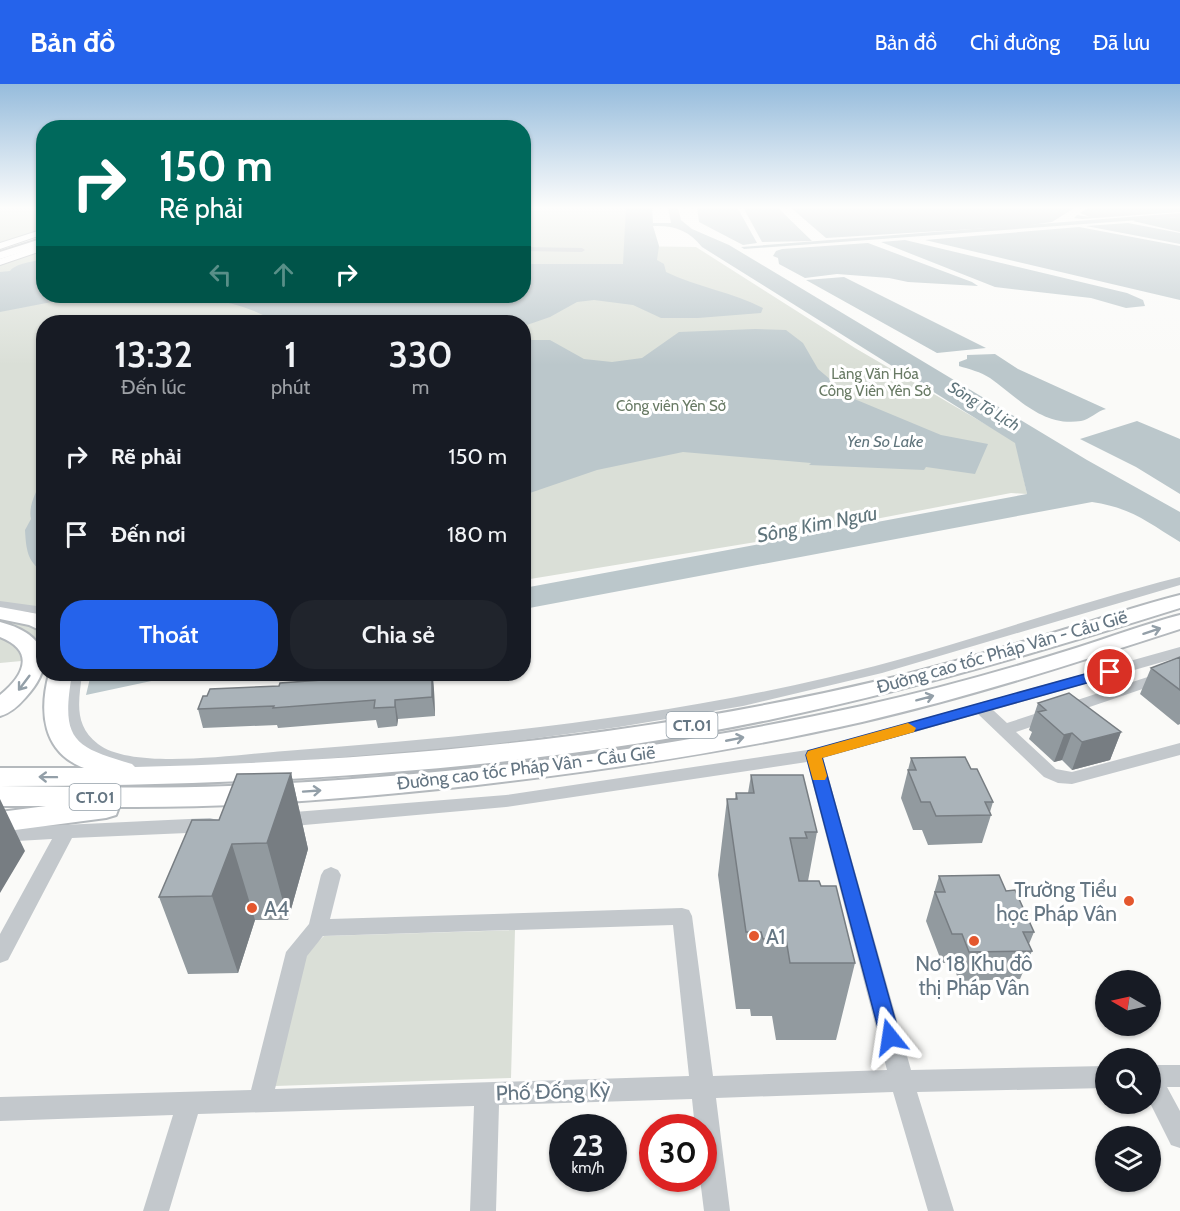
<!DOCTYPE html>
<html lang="vi">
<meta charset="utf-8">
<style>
:root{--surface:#171b24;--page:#20242c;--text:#f1f3f6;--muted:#9ea1a6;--accent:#2563eb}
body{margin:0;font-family:Cabin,sans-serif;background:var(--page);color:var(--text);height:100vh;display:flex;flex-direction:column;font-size:22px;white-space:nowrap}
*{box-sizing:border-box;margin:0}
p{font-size:20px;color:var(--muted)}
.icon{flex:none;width:33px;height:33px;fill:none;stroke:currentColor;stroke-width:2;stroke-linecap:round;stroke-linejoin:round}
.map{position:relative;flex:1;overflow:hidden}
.panel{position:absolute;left:36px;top:231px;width:495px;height:366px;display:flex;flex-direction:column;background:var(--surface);border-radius:24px;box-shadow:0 2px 4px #0004}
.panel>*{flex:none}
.hud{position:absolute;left:36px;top:36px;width:495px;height:183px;border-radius:24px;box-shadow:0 2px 4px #0004;background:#00695c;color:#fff;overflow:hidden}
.needle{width:39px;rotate:279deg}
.fabs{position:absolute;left:1095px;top:886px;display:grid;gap:12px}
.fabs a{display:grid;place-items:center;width:66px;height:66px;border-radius:50%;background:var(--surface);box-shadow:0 2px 4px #0004;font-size:30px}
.speed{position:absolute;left:549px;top:1030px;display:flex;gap:12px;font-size:30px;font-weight:700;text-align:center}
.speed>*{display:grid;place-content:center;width:78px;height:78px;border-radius:50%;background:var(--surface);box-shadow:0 2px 4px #0004;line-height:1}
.speed small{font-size:15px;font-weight:400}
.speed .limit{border:9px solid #d22;background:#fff;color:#111}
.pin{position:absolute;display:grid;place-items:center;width:51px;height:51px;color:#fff;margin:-26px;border:3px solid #fff;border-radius:50%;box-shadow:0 2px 6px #0007}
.me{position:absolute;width:66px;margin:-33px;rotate:345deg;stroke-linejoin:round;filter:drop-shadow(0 0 4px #0008)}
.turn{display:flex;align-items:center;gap:21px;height:126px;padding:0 24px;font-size:27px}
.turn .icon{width:78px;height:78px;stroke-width:2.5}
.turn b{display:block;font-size:42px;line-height:51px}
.lanes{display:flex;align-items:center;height:57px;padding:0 24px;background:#0003;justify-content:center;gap:30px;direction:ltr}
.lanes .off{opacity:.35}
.eta{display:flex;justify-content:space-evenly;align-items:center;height:102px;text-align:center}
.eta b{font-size:36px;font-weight:600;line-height:42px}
.cta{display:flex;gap:12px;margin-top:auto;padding:12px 24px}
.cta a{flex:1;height:69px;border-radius:24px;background:var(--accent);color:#fff;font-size:24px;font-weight:600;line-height:69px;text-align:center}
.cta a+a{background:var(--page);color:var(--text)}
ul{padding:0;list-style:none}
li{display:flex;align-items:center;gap:18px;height:78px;padding:0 24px}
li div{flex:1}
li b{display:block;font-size:22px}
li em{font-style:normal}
header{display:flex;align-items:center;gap:36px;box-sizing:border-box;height:84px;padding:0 30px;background:var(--accent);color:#fff}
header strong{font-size:28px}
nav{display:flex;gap:33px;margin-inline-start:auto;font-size:21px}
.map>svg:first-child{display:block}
.green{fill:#dadfd7}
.water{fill:#bbc7cb}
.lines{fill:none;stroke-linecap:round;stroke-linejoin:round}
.canal{fill:#bbc7cb;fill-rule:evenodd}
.major-casing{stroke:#b5babe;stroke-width:2}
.highway-casing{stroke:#b4b9bd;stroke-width:4}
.minor{fill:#c3c8cc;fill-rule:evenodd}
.major{fill:#fff;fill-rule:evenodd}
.highway{fill:#fff;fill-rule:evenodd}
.wall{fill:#929a9f}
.shaded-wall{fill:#777d82}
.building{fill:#aab3b9;stroke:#777d82;stroke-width:1.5}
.oneway{stroke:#939fa8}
.route{fill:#2563eb;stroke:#184099;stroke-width:1.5}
.slow{fill:#f59e0b}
.poi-dot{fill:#e4572e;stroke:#fff;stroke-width:2}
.labels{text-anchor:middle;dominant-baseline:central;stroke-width:6;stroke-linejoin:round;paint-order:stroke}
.far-park-label{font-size:15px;fill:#687a64;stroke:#fff}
.far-water-label{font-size:16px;font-style:italic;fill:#60757c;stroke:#fff}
.shield{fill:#fff;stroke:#939fa8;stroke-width:1.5}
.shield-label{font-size:16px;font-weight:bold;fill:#657683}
.street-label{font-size:18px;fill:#657683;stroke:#fff}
.water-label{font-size:20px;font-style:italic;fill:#60757c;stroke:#fff}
.near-poi-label{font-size:21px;fill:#657683;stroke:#fff;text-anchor:start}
.near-street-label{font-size:21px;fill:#657683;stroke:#fff}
</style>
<header>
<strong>Bản đồ</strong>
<nav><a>Bản đồ</a><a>Chỉ đường</a><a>Đã lưu</a></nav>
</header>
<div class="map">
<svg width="1180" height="1127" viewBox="0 0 1180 1127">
<rect width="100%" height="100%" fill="#fafaf8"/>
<path class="green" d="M0,123H29L43,131V146L0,159Z
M524,123H627L626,162L696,163L855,264L1016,358L1027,410L1011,409L756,458L524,496V238H44L43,575L0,579V179L43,165L44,212H524Z
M515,846L511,994L275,1002L306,868L324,852Z"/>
<path class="water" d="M626,123H652L653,139H671L668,123H678L681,136L692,145L729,161L1087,376L1180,428V458C1147,438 1132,424 1092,418L524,525V504L1027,410L1015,359L702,163C689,146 673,141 653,142L659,162L657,176L664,180L666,188C697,203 732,208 763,224L761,229L698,234H661L633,221L594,216L577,218L550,233L524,242V238H276C238,215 199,213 156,212H524V180H623Z
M697,123H737L757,159L743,161L699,138Z
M743,123H777L812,157L762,158Z
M790,123H1076L1052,138L1024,142L826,154Z
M1089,123H1180V128L1082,135L1074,134L1077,131L1090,133L1080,129Z
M1180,133V148L1133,137L1135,136Z
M1128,139L1180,149V160L1086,142Z
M1079,143L1180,162V216L925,156Z
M905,156L1127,209L1143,216L1145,222L1126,224L1091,214L995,203L881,158Z
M868,159L972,198L978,202L908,198L889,194L837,190L805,194L779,180L778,174L773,172L776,167L782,165Z
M43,175L44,212H122L62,216L0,228V188L10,187C16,179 33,178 43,175Z
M844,193L986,264L937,269L806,196Z
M755,245L786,246L803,259L818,285L852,314L941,351L988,360L975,390L926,383L924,386L809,381L811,379L683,368L597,386L524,411V256H550L584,275L612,278L642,274L679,248Z
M995,270L1018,285L1106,325C1097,327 1089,336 1081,337C1043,343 1018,314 990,294C981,288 969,285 959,282V278L967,275V271Z
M1137,337L1180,355V410L1136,383L1080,355Z
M43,396V487C27,479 26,463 25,446L31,435C28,423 36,406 43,396Z
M91,590H184L86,611Z"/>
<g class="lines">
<path class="canal" d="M1180,129V133L744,165L741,163Z"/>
<g class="major-casing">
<path id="major" d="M44,145V150L0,165V159Z
M44,160V166L0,181V175Z"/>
</g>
<g class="highway-casing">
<path id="highway" d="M44,154V161L0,175V168Z
M1180,511V524C1046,566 911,606 773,635C519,688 259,702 0,702V684H84C42,668 39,627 49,590H72C61,655 72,663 132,680L135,683C386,677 637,654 882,596C946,581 1009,562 1073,543C1108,532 1144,520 1180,511Z
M0,523L44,531V548L29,541L0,535Z
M1180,531V545C1075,579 970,613 862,638C735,667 606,686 477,701C358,714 239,724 119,723L116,731L106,734L0,748V728L46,722H0V702C76,703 153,705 229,702C438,694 657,667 862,622C934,606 1006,586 1076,564C1111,553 1145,540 1180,531Z
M0,538C43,549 59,577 26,613C19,621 11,629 0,632V611C24,592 36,567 0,553Z"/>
</g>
<path class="minor" d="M524,163L582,164L585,166L582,168L524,167Z
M1180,493V501L882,589L743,622L619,643L494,660L219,684C171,687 67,697 62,627C61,614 65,602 67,590H82C79,616 73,641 98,660C133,687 240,670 285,667C466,653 648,636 826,594C945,567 1061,523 1180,493Z
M0,517L44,523V532L30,528L0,525Z
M1180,563V573L993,626L1007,639L1163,588L1169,590L1171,593L1169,596L1016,648L1056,685L1072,688L1180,659V671L1072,700L1058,699L1044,693L978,630L823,674L911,986L1106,982V1004L917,1008L954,1127H928L893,1008L716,1014L730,1127H704L700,1095H704V1044H695L692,1015L499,1021L496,1127H470L474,1022L198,1030L169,1127H143L173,1031L0,1037V1013L251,1006L286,868L309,840L321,791L324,786L331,783L338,786L341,791L330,835L682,824L689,826L692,832L713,992L887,986L807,678L506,723L282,743L275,741L273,736L275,731L282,729L506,711L814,665ZM673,841L689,992L275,1005L307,872L323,852Z
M210,734L217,736L219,741L217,746L210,748L72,754L8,876L0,879V850L52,755L0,758V744Z
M1150,981H1180V1003H1167L1180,1027V1064L1171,1061L1150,1019Z"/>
<use href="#major" class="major"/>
<use href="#highway" class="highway"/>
</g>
<path class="wall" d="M1180,573V640L1178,641L1140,610L1151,584Z
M433,590L434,606L435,632L398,635L397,642L378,644L376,636L278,644L277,641L203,644L198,625L207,612L279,602Z
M1038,619L1121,648L1110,676L1072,686L1062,676L1054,678L1029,655L1032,648L1029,646Z
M911,674L971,685L993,718L990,728L991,731L982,759L928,761L922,746H913L901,714Z
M291,689L308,765L288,836H255L238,889L188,890L159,813L219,736Z
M751,691L817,748L808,797L821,802L855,879L836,956H776L772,932H751L750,925H736L718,791L727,715H735L736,709H748Z
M939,792L1006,807L1034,848L1029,860L1032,867L1020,895L959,897L952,879H942L926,837Z"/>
<path class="shaded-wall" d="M432,590L434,606L435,632L432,613Z
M395,616L398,635L397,642L395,623Z
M1121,648L1110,676L1072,686L1082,658Z
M1072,649L1062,676L1054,678L1064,651Z
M291,689L308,765L288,836L267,759Z
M0,715L25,767L0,809Z
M232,760L255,836L238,889L212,812Z"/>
<path class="building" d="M1180,573V606L1151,584Z
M407,590H432V613L395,616V623L374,624L375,616L273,624L274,622L198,625L203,612H207L210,605L279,602L280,599Z
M1069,609L1121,648L1082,658L1072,649L1064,651L1038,628L1046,626L1038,619Z
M965,673L971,685H977L993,718H985L991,731L936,732L930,718H921L908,686H916L911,674Z
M291,689L267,759L232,760L212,812L159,813L192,736H219L237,690Z
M751,691H803L817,748H805L807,754H790L799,797H819L821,802H836L855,879H790L786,855H763L761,848H746L727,715H737L736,709H754Z
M999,791L1006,807L1015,806L1034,848H1023L1032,867L969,868L962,850H952L935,808H945L939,792Z"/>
<defs><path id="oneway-shaft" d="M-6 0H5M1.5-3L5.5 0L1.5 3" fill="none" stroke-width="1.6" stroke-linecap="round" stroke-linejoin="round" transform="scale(1.5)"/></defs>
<g class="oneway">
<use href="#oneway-shaft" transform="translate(1152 547) rotate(-18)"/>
<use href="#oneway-shaft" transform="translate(24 599) rotate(127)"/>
<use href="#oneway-shaft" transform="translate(925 614) rotate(-15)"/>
<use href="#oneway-shaft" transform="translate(735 655) rotate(-11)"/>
<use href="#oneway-shaft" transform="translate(48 693) rotate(-179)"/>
<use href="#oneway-shaft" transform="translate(312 707) rotate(-4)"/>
</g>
<linearGradient id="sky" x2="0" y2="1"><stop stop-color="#96bcdc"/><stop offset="0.44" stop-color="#fdfdfc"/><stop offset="1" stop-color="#fdfdfc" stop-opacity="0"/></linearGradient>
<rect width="1180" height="281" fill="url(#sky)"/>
<path class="route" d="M1110,583L1117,588L1115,591L822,673L900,953L897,959L890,962L882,959L806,671L808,667Z"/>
<path class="slow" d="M908,639L916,644L914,648L822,674L827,692L825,696H813L806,671L808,667Z"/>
<g class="poi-dot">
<circle cx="1129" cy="817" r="6"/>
<circle cx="252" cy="824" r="6"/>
<circle cx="754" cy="852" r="6"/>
<circle cx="974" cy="857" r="6"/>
</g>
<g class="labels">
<g class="far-park-label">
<text x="875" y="290">Làng Văn Hóa<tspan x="875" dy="17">Công Viên Yên Sở</tspan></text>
<text x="671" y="322">Công viên Yên Sở</text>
</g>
<g class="far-water-label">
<text transform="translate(984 322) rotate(31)">Sông Tô Lịch</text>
<text x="885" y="357">Yen So Lake</text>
</g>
<g class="shield">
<rect x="666.5" y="628" width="51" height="26" rx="4.5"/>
<rect x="69.5" y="700" width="51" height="26" rx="4.5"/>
</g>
<g class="shield-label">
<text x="692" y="641">CT.01</text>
<text x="95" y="713">CT.01</text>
</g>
<g class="street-label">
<text transform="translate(1002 568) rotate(-16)">Đường cao tốc Pháp Vân - Cầu Giẽ</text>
<text transform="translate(526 684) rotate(-7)">Đường cao tốc Pháp Vân - Cầu Giẽ</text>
</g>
<g class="water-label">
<text transform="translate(817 440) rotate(-11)">Sông Kim Ngưu</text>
</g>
<g class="near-poi-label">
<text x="1117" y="805" text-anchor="end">Trường Tiểu<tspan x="1117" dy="24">học Pháp Vân</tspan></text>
<text x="264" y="824">A4</text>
<text x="766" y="852">A1</text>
<text x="974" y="879" text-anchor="middle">Nơ 18 Khu đô<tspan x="974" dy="24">thị Pháp Vân</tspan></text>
</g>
<g class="near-street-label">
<text transform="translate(553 1007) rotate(-2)">Phố Đống Kỳ</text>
</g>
</g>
</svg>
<div class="fabs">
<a><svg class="needle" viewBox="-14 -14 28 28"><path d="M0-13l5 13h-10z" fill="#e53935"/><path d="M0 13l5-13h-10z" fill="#9ea1a6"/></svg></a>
<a><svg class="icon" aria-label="search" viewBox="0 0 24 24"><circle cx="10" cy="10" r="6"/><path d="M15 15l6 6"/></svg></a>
<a><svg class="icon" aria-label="layers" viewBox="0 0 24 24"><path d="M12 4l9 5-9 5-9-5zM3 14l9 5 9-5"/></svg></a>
</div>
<div class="speed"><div>23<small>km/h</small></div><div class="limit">30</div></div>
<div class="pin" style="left:1110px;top:588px;background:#d93025"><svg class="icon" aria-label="arrive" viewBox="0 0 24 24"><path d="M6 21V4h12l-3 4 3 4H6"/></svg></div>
<svg class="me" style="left:890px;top:953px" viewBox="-20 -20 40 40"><path d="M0-17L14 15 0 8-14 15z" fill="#2563eb" stroke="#fff" stroke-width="4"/></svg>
<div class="hud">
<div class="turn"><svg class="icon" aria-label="right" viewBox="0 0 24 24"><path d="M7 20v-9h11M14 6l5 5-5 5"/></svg><div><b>150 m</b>Rẽ phải</div></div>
<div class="lanes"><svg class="icon off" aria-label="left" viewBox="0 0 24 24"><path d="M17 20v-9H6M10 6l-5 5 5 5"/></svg><svg class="icon off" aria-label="ahead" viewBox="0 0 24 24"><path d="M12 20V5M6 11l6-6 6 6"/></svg><svg class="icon" aria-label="right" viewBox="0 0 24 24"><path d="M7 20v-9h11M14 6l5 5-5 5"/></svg></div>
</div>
<section class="panel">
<div class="eta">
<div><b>13:32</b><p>Đến lúc</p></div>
<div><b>1</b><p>phút</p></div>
<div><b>330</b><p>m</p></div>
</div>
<ul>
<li><svg class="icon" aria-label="right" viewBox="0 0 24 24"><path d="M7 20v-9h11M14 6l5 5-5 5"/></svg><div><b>Rẽ phải</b></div><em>150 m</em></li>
<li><svg class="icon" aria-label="arrive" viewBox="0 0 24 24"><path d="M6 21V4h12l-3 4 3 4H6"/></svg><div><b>Đến nơi</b></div><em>180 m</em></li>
</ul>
<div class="cta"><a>Thoát</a><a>Chia sẻ</a></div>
</section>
</div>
